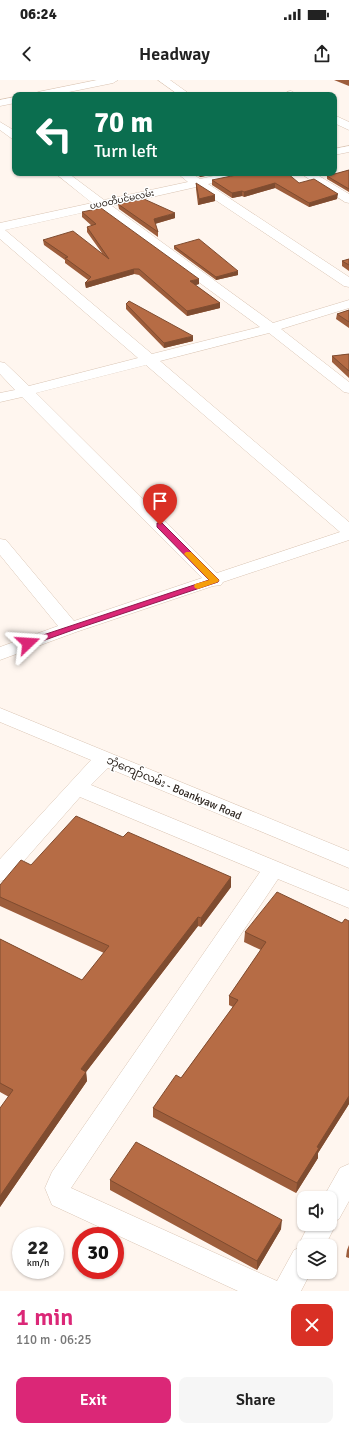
<!DOCTYPE html>
<meta charset="utf-8">
<style>
:root{--surface:#fff;--page:#f6f6f6;--text:#222;--muted:#767676;--accent:#db2777}
body{margin:0;font-family:Signika,"Noto Sans Myanmar",sans-serif;background:var(--page);color:var(--text);height:100vh;display:flex;flex-direction:column;font-size:15px;white-space:nowrap}
*{box-sizing:border-box;margin:0}
p{font-size:13px;color:var(--muted)}
.icon{flex:none;width:22px;height:22px;fill:none;stroke:currentColor;stroke-width:2;stroke-linecap:round;stroke-linejoin:round}
.map{position:relative;height:1211px;overflow:hidden}
.details{display:flex;flex-direction:column;background:var(--surface);flex:1}
.details>*{flex:none}
.hud{position:absolute;left:12px;top:12px;width:325px;height:84px;border-radius:8px;box-shadow:0 1px 3px #0004;background:#0b6e4f;color:#fff;overflow:hidden}
.buttons{position:absolute;left:297px;top:1111px;display:grid;gap:8px}
.buttons a{display:grid;place-items:center;width:40px;height:40px;border-radius:8px;background:var(--surface);box-shadow:0 1px 3px #0004;font-size:20px}
.speed{position:absolute;left:12px;top:1147px;display:flex;gap:8px;font-size:20px;font-weight:700;text-align:center}
.speed>*{display:grid;place-content:center;width:52px;height:52px;border-radius:50%;background:var(--surface);box-shadow:0 1px 3px #0004;line-height:1}
.speed small{font-size:10px;font-weight:400}
.speed .limit{border:6px solid #d22;background:#fff;color:#111}
.pin{position:absolute;display:grid;place-items:center;width:34px;height:34px;color:#fff;margin:-41px -17px;border-radius:50% 50% 50% 0;rotate:-45deg;box-shadow:0 0 4px #0007}
.pin .icon{rotate:45deg}
.me{position:absolute;width:44px;margin:-22px;rotate:70deg;stroke-linejoin:round;filter:drop-shadow(0 0 3px #0008)}
.turn{display:flex;align-items:center;gap:14px;height:84px;padding:0 16px;font-size:18px}
.turn .icon{width:52px;height:52px;stroke-width:2.5}
.turn b{display:block;font-size:28px;line-height:34px}
.round{display:grid;place-items:center;flex:none;width:42px;height:42px;border-radius:8px;background:var(--page)}
.overview{display:flex;align-items:center;justify-content:space-between;height:68px;padding:0 16px}
h1{font-size:24px;font-weight:600;line-height:30px;color:var(--accent)}
.cta{display:flex;gap:8px;margin-top:auto;padding:8px 16px}
.cta a{flex:1;height:46px;border-radius:8px;background:var(--accent);color:#fff;font-size:16px;font-weight:600;line-height:46px;text-align:center}
.cta a+a{background:var(--page);color:var(--text)}
.status{display:flex;justify-content:space-between;align-items:center;height:28px;padding:0 20px;background:var(--surface);direction:ltr}
.status svg{height:11px;fill:currentColor}
header{display:flex;justify-content:space-between;align-items:center;height:52px;padding:0 16px;background:var(--surface);font-size:18px;font-weight:600}
.map>svg:first-child{display:block}
.lines{fill:none;stroke-linecap:round;stroke-linejoin:round}
.minor-casing{stroke:#dac5b4;stroke-width:1}
.minor{fill:#fff;fill-rule:evenodd}
.wall{fill:#9d5d3b}
.shaded-wall{fill:#7f4c30}
.building{fill:#b66c45;stroke:#7f4c30}
.route{fill:#db2777;stroke:#8e194d}
.slow{fill:#f59e0b}
.labels{text-anchor:middle;dominant-baseline:central;stroke-width:3;stroke-linejoin:round;paint-order:stroke}
.far-street-label{font-size:9px;fill:#2c241e;stroke:#fff}
.street-label{font-size:11px;fill:#2c241e;stroke:#fff}
</style>
<div class="status"><b>06:24</b><svg viewBox="0 0 49 12"><path d="M0 12V9h3v3zM5 12V6h3v6zM10 12V3h3v9zM15 12V0h3v12zM26 1h20v11H26zM47 4h2v5h-2z"/></svg></div>
<header><svg class="icon" aria-label="back" viewBox="0 0 24 24"><path d="M15 5l-7 7 7 7"/></svg>Headway<svg class="icon" aria-label="share" viewBox="0 0 24 24"><path d="M12 15V3M7 8l5-5 5 5M5 13v7h14v-7"/></svg></header>
<div class="map">
<svg width="349" height="1211" viewBox="0 0 349 1211">
<rect width="100%" height="100%" fill="#fff6ef"/>
<g class="lines">
<g class="minor-casing">
<path id="minor" d="M97,0H118L113,3L54,15H33L38,12Z
M158,0H170L191,15H179Z
M291,11L298,15H286L287,12Z
M15,17V23L0,26V20Z
M334,35L349,42V50L334,43Z
M0,42L15,51V59L11,58L0,50Z
M349,66V72L334,75V69Z
M55,93H68L104,120L188,102L177,93H191L200,99L227,93H249L247,96L208,104L349,197V207L344,206L196,107L112,126L273,243L349,220V228L281,249L349,302V313L344,312L269,253L160,281L349,442V460L223,502L221,505L213,506L76,552L0,580V567L58,546L0,475V459L6,460L74,541L202,498L22,317L0,322V313L15,310L0,294V282L5,283L29,306L138,278L0,159V143L92,123ZM99,129L260,247L152,274L5,150ZM146,285L340,452L217,493L36,313Z
M300,93H314L349,114V123L345,122Z
M0,628L349,771V788L108,688L91,705L349,811V828L278,799L71,1108L277,1201L294,1170L299,1168L298,1166L309,1144H330V1118H323L340,1088L349,1084V1121L339,1139L335,1141L336,1144L325,1166H304V1192H311L301,1211H238L52,1125L45,1108L52,1092L260,792L80,717L8,799L0,801V779L91,680L0,642Z"/>
</g>
<use href="#minor" class="minor"/>
</g>
<path class="wall" d="M334,0H349V6Z
M349,90V112L327,99V96Z
M194,93H220L200,97Z
M212,100L299,103L337,119L309,127L275,108L244,117L242,116L232,118L212,105Z
M196,103L215,121L198,125L196,109Z
M118,124L175,138L155,144L158,152V157L119,129Z
M82,132L199,204L195,205L220,223V228L187,236L139,195L134,194L86,208L85,203L88,200L65,183V180L44,165L43,160L102,173L87,152V147L92,146L82,137Z
M174,166L238,195L216,200L174,169Z
M349,179V191L342,186V181Z
M126,224L193,261L164,268L126,229Z
M349,230V248L336,239L337,234Z
M349,274V298L332,282V276Z
M123,757L231,797V807L201,847L198,846L86,992L87,1001L0,1127V1028L9,1017L0,1012V859L82,900L104,873L0,826V805L31,785Z
M349,841V1024L318,1073V1078L296,1113L153,1037V1028L181,998L233,927L229,925V916L261,870L244,862L245,852L342,843Z
M110,1100L281,1149L257,1190L110,1110Z
M349,1165V1178L346,1177L347,1170Z"/>
<path class="shaded-wall" d="M200,93H220L200,97Z
M275,103V108L244,117V112Z
M242,111V116L232,118V113Z
M338,114L337,119L309,127V123Z
M215,115V121L198,125L199,119Z
M175,133V138L154,144V139Z
M134,189V194L86,208L85,203Z
M238,191V195L216,200V197Z
M199,199V204L190,207V201Z
M220,223V228L187,236V231Z
M193,256V261L164,268V263Z
M231,797V807L201,847V838Z
M198,837V846L86,992L87,1001L0,1127V1116L81,989Z
M349,1016V1024L318,1073V1078L296,1113L297,1103L317,1067Z
M282,1140L281,1149L257,1190V1181Z"/>
<path class="building" d="M349,90V109L327,96Z
M246,93H287L299,103L314,99L338,114L309,123L275,103L244,112L242,111L232,113L212,100Z
M196,103L215,115L199,119Z
M144,119L175,133L154,139L158,152L118,124Z
M101,128L199,199L190,201L220,223L187,231L139,189H134L85,203L91,197L65,178L68,177L43,160L73,151L109,179L87,147L96,144L82,132Z
M199,159L238,191L216,197L174,166Z
M349,179V185L342,181Z
M129,221L193,256L164,263L126,224Z
M349,230V242L337,234Z
M349,274V291L332,276Z
M76,736L123,757L128,752L231,797L201,838L198,837L81,989L86,992L0,1116V1028L13,1010L0,1003V859L82,900L109,866L0,817V805L21,780L31,785Z
M277,812L342,843L345,839L349,841V1016L317,1067L319,1068L297,1103L153,1028L176,995L181,998L238,920L229,916L266,862L245,852Z
M136,1062L282,1140L257,1181L110,1100Z"/>
<path class="route" d="M157,443H162L219,500L218,502L73,550L31,565H25L24,563L25,561L209,500L157,447Z"/>
<path class="slow" d="M186,472H191L219,500L218,502L198,509L195,508L194,506L195,504L209,500L186,476L184,474Z"/>
<g class="labels">
<g class="far-street-label">
<text transform="translate(122 120) rotate(-12)">ပပဝတီပင်မလမ်း</text>
</g>
<g class="street-label">
<text transform="translate(174 708) rotate(23)">ဘုံကျော်လမ်း - Boankyaw Road</text>
</g>
</g>
</svg>
<div class="buttons">
<a><svg class="icon" aria-label="sound" viewBox="0 0 24 24"><path d="M4 9h4l5-4v14l-5-4H4zM17 9q2 3 0 6"/></svg></a>
<a><svg class="icon" aria-label="layers" viewBox="0 0 24 24"><path d="M12 4l9 5-9 5-9-5zM3 14l9 5 9-5"/></svg></a>
</div>
<div class="speed"><div>22<small>km/h</small></div><div class="limit">30</div></div>
<div class="pin" style="left:160px;top:445px;background:#d93025"><svg class="icon" aria-label="arrive" viewBox="0 0 24 24"><path d="M6 21V4h12l-3 4 3 4H6"/></svg></div>
<svg class="me" style="left:28px;top:563px" viewBox="-20 -20 40 40"><path d="M0-17L14 15 0 8-14 15z" fill="#db2777" stroke="#fff" stroke-width="4"/></svg>
<div class="hud">
<div class="turn"><svg class="icon" aria-label="left" viewBox="0 0 24 24"><path d="M17 20v-9H6M10 6l-5 5 5 5"/></svg><div><b>70 m</b>Turn left</div></div>
</div>
</div>
<section class="details">
<div class="overview"><div><h1>1 min</h1><p>110 m · 06:25</p></div><a class="round" style="background:#d93025;color:#fff"><svg class="icon" aria-label="close" viewBox="0 0 24 24"><path d="M6 6l12 12M18 6L6 18"/></svg></a></div>
<div class="cta"><a>Exit</a><a>Share</a></div>
</section>
